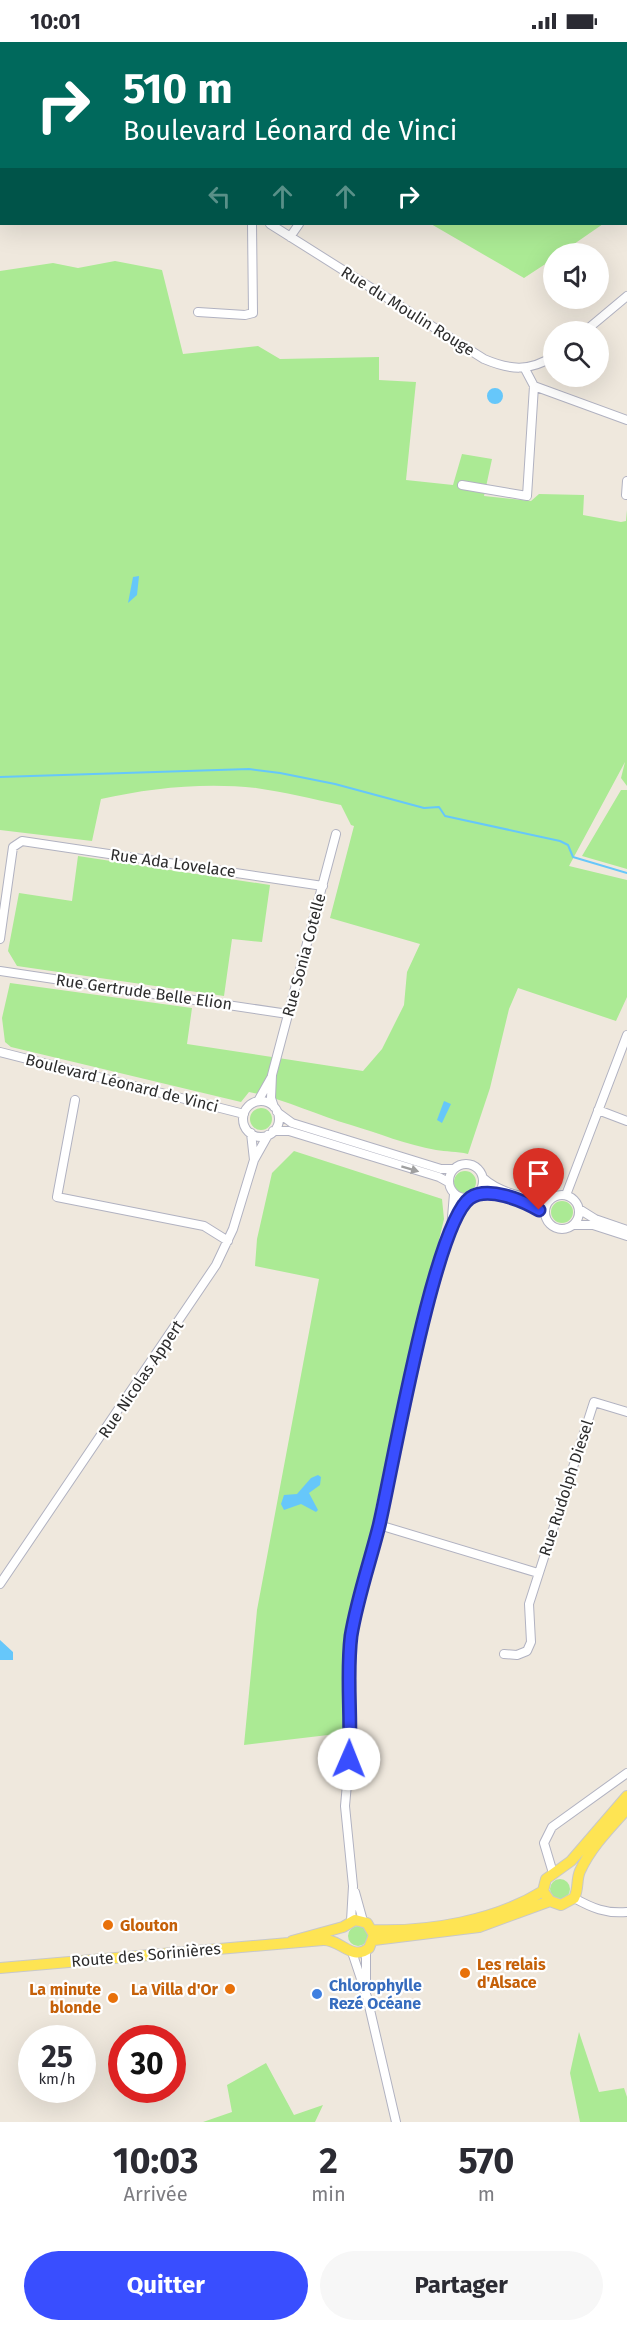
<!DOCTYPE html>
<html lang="fr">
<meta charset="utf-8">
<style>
:root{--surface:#fff;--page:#f7f7f7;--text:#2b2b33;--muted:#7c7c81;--accent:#394eff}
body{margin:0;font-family:"Fira Sans",sans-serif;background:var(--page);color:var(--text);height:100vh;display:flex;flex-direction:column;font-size:22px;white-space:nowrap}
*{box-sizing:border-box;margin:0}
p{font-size:20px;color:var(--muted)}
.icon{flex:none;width:33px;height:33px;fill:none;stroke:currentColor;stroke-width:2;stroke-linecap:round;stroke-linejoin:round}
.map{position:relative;height:2080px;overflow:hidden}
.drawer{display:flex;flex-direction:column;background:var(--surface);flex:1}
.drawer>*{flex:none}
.hud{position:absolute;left:0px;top:0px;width:627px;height:183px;box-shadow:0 6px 24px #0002;background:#00695c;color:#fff;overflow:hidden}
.controls{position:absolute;left:543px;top:201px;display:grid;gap:12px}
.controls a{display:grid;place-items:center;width:66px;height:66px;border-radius:50%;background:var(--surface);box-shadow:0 6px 24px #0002;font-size:30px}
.speed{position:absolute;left:18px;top:1983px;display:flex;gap:12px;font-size:30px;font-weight:700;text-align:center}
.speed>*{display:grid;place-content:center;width:78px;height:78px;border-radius:50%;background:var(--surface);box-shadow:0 6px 24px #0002;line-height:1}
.speed small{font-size:15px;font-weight:400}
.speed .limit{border:9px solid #d22;background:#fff;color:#111}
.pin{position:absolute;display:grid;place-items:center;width:51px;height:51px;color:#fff;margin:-62px -26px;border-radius:50% 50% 50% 0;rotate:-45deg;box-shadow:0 0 6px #0007}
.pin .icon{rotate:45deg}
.me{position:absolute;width:66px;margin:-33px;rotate:1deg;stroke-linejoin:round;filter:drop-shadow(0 0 4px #0008)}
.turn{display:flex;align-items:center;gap:21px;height:126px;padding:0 24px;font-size:27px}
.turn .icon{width:78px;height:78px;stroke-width:2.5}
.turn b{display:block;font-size:42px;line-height:51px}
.lanes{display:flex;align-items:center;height:57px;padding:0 24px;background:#0003;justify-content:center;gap:30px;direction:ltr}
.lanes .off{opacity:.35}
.eta{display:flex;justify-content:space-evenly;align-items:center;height:102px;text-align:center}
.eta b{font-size:36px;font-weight:700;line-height:42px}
.cta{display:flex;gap:12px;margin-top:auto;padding:12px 24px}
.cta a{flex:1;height:69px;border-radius:36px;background:var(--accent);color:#fff;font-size:24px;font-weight:700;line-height:69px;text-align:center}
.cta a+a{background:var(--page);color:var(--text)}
.status{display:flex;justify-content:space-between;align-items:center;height:42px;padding:0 30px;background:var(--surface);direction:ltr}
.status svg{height:16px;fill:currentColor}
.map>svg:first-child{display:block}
.green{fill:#abea94}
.water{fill:#66c7fa}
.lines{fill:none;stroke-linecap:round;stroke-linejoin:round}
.stream{stroke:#66c7fa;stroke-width:2}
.minor-casing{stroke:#b1b2c1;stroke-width:10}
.major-casing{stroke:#c8c8c8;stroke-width:12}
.minor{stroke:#fff;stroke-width:8}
.major{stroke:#fee453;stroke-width:10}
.oneway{fill:#a0a0a0}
.route-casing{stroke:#2533a6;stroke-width:15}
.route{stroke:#394eff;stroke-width:10}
.food-dot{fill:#e8710a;stroke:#fff;stroke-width:2}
.shop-dot{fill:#3f7fe0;stroke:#fff;stroke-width:2}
.labels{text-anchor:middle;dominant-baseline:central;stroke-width:4.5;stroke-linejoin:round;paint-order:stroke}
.street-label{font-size:16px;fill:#2c2c2c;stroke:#fff}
.food-label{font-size:16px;font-weight:bold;fill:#c56008;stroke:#fff;text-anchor:start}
.shop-label{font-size:16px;font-weight:bold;fill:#366cbe;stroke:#fff;text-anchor:start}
</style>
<div class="status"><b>10:01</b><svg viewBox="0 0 49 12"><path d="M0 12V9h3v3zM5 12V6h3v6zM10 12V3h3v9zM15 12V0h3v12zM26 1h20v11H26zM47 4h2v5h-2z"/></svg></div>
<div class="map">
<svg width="627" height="2080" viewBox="0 0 627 2080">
<rect width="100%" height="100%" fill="#efe8dd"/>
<path class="green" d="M280,0H627V97L626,2Z
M431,182H603L561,211L554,212L553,217L524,236Z
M115,219L162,228L183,312L258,304L280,317L379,315V338L416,340L406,438L453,443L462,412L492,417L484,454L531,459L539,452L584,453L583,473L621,480L626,479L627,468V744L621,736L625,720L569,824L627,838V955L616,979L518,946L509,967L490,1046L468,1112C457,1109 446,1110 436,1108C407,1103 378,1091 351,1083C316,1073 284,1057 249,1050L241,1060L11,1005L5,1000L2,976L10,941L192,966L187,1002L363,1029L382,1007L404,963L407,930L420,902L330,876L354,784L351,783L341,763C313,757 284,750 256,746C205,740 149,746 101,757L92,799L0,788V229L53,221L78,226Z
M621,748H627V827L582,814Z
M78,814L270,843L262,900L232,897L224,954L17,924L8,909L19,851L72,859Z
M250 1077a11 11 0 1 1 22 0a11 11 0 1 1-22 0Z
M294,1109L442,1157L444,1177L375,1467L372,1497L348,1590L345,1691L244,1703L257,1568L319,1237L255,1224L257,1197L272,1131Z
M454 1140a11 11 0 1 1 22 0a11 11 0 1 1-22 0Z
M551 1170a11 11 0 1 1 22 0a11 11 0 1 1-22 0Z
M550 1847a10 10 0 1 1 20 0a10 10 0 1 1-20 0Z
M348 1894a10 10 0 1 1 20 0a10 10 0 1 1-20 0Z
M579,1990L599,2050L624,2046L627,2055V2080H580L570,2031Z
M266,2021L294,2073L323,2063L315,2080H203L232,2070L227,2043Z"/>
<path class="water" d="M487 354a8 8 0 1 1 16 0a8 8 0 1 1-16 0Z
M139,534L137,553L128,561L133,535Z
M444,1059L451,1062L442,1081L437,1078Z
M318,1433L321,1435L320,1443L309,1451L318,1468L316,1470L301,1462L284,1468L281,1462L284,1453L297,1452L311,1436Z
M0,1598L13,1610V1618H0Z"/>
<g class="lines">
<path class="stream" d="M0,735L249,727L280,731L335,742L424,766L439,765L445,774L560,799L568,803L573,815L627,831"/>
<g class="minor-casing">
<path id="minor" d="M24,2L25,0
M148,2V0
M0,44L2,43
M0,150H2
M270,182L484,317C510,328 529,330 554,314
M290,195L299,182
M198,270L245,273L253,271L252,182
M584,290L627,254
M525,327L534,344L627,378
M462,443L527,454L534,344
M626,453L627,439
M0,897L13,805L22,799L323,844
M0,929L288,972
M0,1010L244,1072
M75,1058L57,1155L204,1184L228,1199
M258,1059L271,1036
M243 1077a18 18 0 1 1 36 0a18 18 0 1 1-36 0Z
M274,1065L271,1056L272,1033L336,792
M598,1068L627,1079
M277,1070L292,1081L441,1127H453
M273,1089H289L439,1135L448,1140
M251,1091L254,1118L268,1093
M449 1139a17 17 0 1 1 34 0a17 17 0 1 1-34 0Z
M483,1136C499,1151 528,1157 550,1158
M478,1152C500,1150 526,1160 545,1171
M545 1170a17 17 0 1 1 34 0a17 17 0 1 1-34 0Z
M566,1153L627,993
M579,1167L595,1177L627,1188
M454,1181L470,1156
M574,1183H593L627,1194
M379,1483L538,1531
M0,1542L216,1223L233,1187L254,1118
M504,1612L517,1613L527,1609L531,1600L529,1562L594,1360L627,1370
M553,1831L544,1801L552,1785L627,1731
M355,1850L363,1879
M574,1856C592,1866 606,1872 627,1870
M351,1879L353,1844L345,1764L350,1709L351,1594L379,1483L419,1296L451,1187L454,1152
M352,1910L367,1955L396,2080
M366,1939V1909"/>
</g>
<g class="major-casing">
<path id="major" d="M627,1754L571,1819L546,1837L543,1849L550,1859L561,1863L574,1856C579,1847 576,1838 580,1829C591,1805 610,1786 627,1767
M372,1888C429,1890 495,1879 543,1849
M374,1898L479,1885L550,1859
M0,1926L323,1898C341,1897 352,1920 369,1906L374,1893L367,1881L355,1878L343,1885L292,1899"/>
</g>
<use href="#minor" class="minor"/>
<use href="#major" class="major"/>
</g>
<defs><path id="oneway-solid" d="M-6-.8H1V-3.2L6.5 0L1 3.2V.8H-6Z" transform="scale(1.5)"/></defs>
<use class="oneway" href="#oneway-solid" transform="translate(410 1127) rotate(17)"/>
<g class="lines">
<g class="route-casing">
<path id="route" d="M349,1717C352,1677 346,1634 351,1594C357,1557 370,1520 379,1484C392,1429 434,1182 470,1156C488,1144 522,1158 539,1168"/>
</g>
<use href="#route" class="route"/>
</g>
<g class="food-dot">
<circle cx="108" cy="1883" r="6"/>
<circle cx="465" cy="1931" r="6"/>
<circle cx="230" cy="1947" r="6"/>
<circle cx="113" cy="1956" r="6"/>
</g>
<circle class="shop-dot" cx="317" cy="1952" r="6"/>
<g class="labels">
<g class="street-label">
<text transform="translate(408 269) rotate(32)">Rue du Moulin Rouge</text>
<text transform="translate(173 821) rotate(8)">Rue Ada Lovelace</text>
<text transform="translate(304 913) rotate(-75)">Rue Sonia Cotelle</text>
<text transform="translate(144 950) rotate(8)">Rue Gertrude Belle Elion</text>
<text transform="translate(122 1041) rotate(14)">Boulevard Léonard de Vinci</text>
<text transform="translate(141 1337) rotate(-56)">Rue Nicolas Appert</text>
<text transform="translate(566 1446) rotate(-72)">Rue Rudolph Diesel</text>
<text transform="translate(146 1913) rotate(-5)">Route des Sorinières</text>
</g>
<g class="food-label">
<text x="120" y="1883">Glouton</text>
<text x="477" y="1922">Les relais<tspan x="477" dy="18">d'Alsace</tspan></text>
<text x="101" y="1947" text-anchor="end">La minute<tspan x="101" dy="18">blonde</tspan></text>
<text x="218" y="1947" text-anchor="end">La Villa d'Or</text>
</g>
<g class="shop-label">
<text x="329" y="1943">Chlorophylle<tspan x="329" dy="18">Rezé Océane</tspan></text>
</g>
</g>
</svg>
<div class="controls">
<a><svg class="icon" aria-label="sound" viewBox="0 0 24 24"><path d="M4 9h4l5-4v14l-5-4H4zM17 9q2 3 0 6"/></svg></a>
<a><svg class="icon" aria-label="search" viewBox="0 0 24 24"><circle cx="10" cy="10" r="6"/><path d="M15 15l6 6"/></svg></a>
</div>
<div class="speed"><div>25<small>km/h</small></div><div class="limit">30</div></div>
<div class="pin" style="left:539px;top:1168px;background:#d93025"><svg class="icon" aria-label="arrive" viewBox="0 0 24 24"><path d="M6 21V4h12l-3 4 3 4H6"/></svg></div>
<svg class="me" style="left:349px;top:1717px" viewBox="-20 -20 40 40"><circle r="19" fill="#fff"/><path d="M0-13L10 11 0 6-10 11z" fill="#394eff"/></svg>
<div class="hud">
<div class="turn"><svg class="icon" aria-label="right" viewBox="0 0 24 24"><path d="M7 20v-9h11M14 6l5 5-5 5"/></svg><div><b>510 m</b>Boulevard Léonard de Vinci</div></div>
<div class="lanes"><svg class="icon off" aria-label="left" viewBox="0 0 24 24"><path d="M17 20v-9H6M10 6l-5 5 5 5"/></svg><svg class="icon off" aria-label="ahead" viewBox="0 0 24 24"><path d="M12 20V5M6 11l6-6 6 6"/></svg><svg class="icon off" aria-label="ahead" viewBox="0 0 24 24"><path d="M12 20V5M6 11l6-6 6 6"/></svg><svg class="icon" aria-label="right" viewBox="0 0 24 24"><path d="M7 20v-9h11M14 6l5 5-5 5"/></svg></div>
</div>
</div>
<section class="drawer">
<div class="eta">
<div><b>10:03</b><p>Arrivée</p></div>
<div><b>2</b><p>min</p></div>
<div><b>570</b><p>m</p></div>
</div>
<div class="cta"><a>Quitter</a><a>Partager</a></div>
</section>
